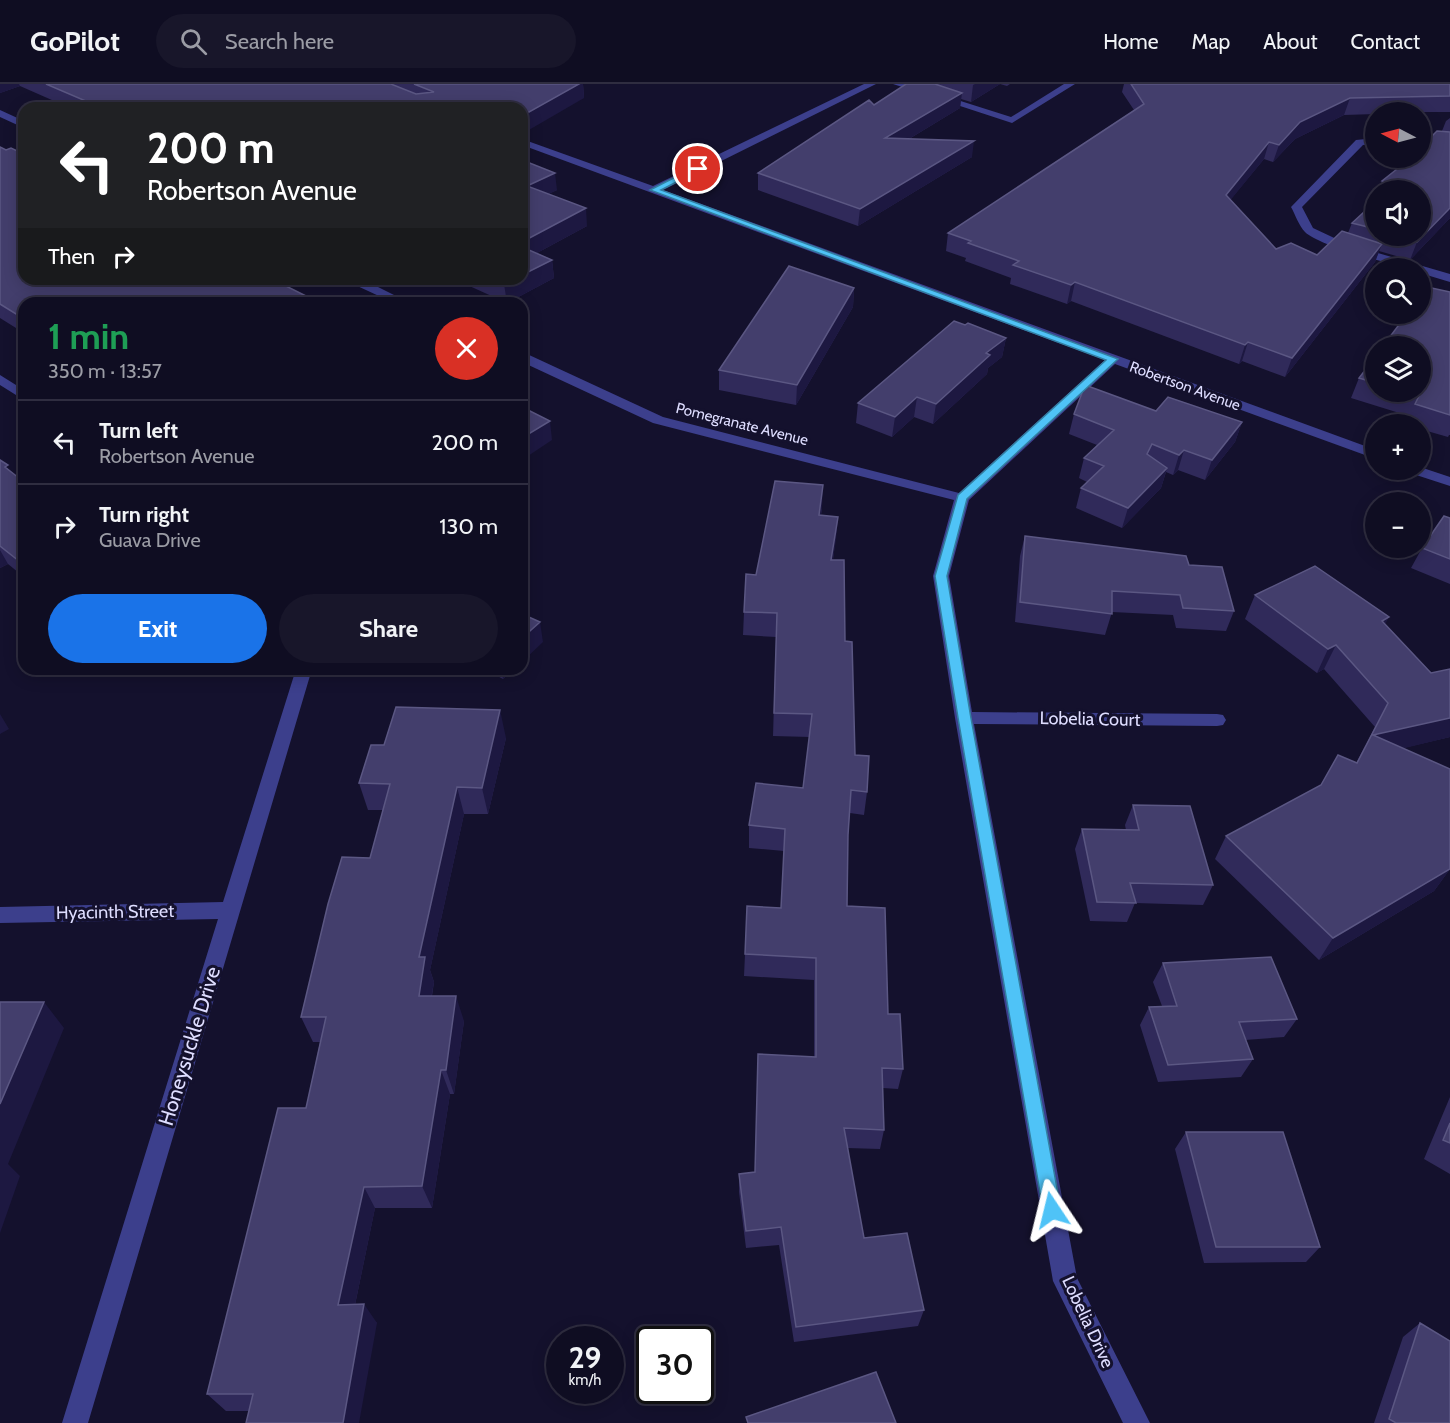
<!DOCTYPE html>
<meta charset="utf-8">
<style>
:root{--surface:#0f0d22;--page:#18162a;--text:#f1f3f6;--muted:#9b9ca5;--line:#2f2d40;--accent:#1a73e8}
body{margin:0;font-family:Cabin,sans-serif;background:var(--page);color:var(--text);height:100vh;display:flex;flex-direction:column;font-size:22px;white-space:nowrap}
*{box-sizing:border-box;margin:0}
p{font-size:20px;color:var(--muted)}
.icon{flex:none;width:33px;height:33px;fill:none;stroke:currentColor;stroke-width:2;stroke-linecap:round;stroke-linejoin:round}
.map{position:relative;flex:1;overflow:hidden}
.drawer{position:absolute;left:18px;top:213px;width:510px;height:378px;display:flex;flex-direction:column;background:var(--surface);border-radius:18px;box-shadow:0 3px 15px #0003,0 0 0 2px var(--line)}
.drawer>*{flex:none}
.banner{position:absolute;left:18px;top:18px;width:510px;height:183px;border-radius:18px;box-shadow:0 3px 15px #0003,0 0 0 2px var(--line);background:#202124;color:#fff;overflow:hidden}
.needle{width:39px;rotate:276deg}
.fabs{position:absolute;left:1365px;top:18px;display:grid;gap:12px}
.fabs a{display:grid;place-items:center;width:66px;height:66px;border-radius:50%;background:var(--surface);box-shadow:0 3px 15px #0003,0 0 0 2px var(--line);font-size:30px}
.speed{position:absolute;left:546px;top:1242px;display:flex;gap:12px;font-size:30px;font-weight:700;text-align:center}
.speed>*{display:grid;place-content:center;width:78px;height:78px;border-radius:50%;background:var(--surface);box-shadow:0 3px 15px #0003,0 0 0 2px var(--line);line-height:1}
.speed small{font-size:15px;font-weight:400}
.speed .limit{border:3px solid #111;border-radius:9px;background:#fff;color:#111}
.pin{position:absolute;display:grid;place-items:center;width:51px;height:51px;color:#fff;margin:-26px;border:3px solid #fff;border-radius:50%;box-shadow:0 2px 6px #0007}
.me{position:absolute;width:66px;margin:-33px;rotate:350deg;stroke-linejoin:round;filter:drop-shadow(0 0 4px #0008)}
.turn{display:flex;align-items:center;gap:21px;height:126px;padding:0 30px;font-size:27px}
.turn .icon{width:78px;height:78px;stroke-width:2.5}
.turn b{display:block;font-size:42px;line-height:51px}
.then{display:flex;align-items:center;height:57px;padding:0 30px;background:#0003;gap:12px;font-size:22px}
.round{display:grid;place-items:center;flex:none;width:63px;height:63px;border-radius:32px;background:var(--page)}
.headline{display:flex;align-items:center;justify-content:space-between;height:102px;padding:0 30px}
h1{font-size:36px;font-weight:700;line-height:45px;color:#1e9e55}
.action{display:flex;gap:12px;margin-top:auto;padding:12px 30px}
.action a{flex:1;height:69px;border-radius:36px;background:var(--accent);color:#fff;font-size:24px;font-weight:700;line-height:69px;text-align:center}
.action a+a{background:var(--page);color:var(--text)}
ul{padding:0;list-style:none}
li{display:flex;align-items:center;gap:18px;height:84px;padding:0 30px;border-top:2px solid var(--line)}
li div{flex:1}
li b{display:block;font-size:22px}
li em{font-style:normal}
header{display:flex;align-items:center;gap:36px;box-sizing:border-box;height:84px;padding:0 30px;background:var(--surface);border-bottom:2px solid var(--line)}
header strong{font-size:28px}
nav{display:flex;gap:33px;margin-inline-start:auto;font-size:21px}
.search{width:420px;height:54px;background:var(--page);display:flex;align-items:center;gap:15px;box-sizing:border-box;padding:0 21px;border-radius:33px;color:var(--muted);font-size:22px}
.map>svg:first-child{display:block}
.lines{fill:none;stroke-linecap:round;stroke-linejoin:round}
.street{fill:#3c3f8c;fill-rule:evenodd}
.wall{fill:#302a5a}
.shaded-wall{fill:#1d1841}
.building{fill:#433e6c;stroke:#5b5783;stroke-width:1.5}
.route{fill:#4fc3f7;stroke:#337fa1;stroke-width:1.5}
.labels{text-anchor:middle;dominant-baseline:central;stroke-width:6;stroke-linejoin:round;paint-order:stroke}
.far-street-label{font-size:15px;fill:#deddff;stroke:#14112d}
.street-label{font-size:18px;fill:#deddff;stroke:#14112d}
.near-street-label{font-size:21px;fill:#deddff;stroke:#14112d}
</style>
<header>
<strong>GoPilot</strong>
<div class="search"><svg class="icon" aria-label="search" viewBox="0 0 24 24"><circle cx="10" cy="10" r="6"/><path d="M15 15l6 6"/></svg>Search here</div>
<nav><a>Home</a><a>Map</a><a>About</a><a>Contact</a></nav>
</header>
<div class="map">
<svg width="1450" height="1339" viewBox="0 0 1450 1339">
<rect width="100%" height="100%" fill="#14112d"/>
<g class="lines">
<path class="street" d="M864,0H876L663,106L1376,366V375L1115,280L969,416L949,492L972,628L1217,630L1223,631L1226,636L1223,641L1217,642L974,640L1077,1194L1150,1339H1123L1053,1197L955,634L933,492L954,416L653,339L522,278V269L527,270L663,333L959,409L1105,276L522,61V55L653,102Z
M893,0H907L1011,33L1064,0H1075L1012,39Z
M0,26L24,37V44L0,33Z
M1376,54V60L1363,61L1302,123L1313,144L1347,160L1450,190V198L1420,189V184C1399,184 1319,162 1305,148C1299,142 1295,130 1291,123L1356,56Z
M1420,54L1450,58V64L1420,60Z
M352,195H362L410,219H394L353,200Z
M0,291L24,306V316L0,301Z
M1420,383L1450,393V402L1410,389L1408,386H1420Z
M296,585H312L88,1339H62L218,835L0,839V823L223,818Z"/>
</g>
<path class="wall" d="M0,0H583L584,14L522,24H70L20,2L0,9Z
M906,0H1010L1007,2L1000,0L971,18L961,15L960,24L909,55L972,73L858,142L758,106V89L874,21Z
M1124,0H1450V28H1376V30L1344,31L1295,55L1273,78L1264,75L1230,116L1276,165L1317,171L1348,149L1352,139L1376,117V152H1420V106H1378L1382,97L1442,47L1446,37L1450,34V134L1410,176L1379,167L1375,178L1285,293L1242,277L1239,280L1071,217L1067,220L1010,200L1011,194L965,177L966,174L946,167L948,149L1134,26L1122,8Z
M0,63L24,195V249L0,234Z
M522,76L557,106L548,110L587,142L537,169L552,176L554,194L507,219L454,195H522Z
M854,204L853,223L796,321L719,306V286Z
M1450,208V351H1449L1448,353L1420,345V340H1405L1409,332L1351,314L1359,294L1376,272V308H1420Z
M1006,254L1002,273L988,284L987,290L933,340L914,333L892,353L856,339L858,319Z
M1156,327L1242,338L1235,358L1205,396L1178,386L1173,391L1166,388L1161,404L1122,444L1076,424L1081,404L1087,398L1079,394L1084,374L1097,361L1069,350L1074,330Z
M0,376L11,388L24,398V493L8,480L0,484Z
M822,424L821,431L838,433L833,476L845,557L855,671L867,708L864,731L850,729L848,751L847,822L888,930L903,985L898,1005L883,1004L884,1046L880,1065L847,1064L864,1154L924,1226L918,1242L794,1258L779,1161L746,1164L739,1108V1090L755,1088L814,973V896L744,892L745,870L781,824L784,767L749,764V741L803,704L810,653L773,652L776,553L743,551L744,528L756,491Z
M1450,434V500L1411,484L1422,464Z
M1025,452L1189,481L1234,527L1226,547L1176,544L1173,531L1112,528L1105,551L1015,538L1020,472Z
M1255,511L1385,540L1431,589L1450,585V653L1403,664L1450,785L1434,807L1319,876L1215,775L1226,752L1321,701L1356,679L1375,643L1324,585L1317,589L1245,535Z
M150,585H174L163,593Z
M484,585H514L503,595Z
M506,654L488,730H464L430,886L434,898L432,912L464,937L454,1010H450L432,1124H375L355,1221L377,1239L249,1327H226L207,1310L306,1024L320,958H313L301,933L370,774L383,726H368L359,699L384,661Z
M1133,721L1213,801L1203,821L1135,819L1127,838L1090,837L1075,765L1082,745L1126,746L1125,741Z
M1163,879L1297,935L1284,953L1245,956L1253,975L1241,993L1158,998L1140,941L1149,923L1162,922L1153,898Z
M1450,1013V1090L1424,1075Z
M1186,1048L1320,1163L1306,1178L1204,1179L1175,1065Z
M1420,1239L1450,1339H1374L1403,1253Z"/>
<path class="shaded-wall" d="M0,0H19L20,2L0,9Z
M579,0H583L584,14L522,50V32Z
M975,0H1000L971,18L973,1Z
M962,9L960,24L884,70L885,54Z
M1350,14L1344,31L1295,55L1273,78L1279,61L1300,38Z
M974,57L972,73L858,142L860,125Z
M1269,58L1264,75L1220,129L1226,111Z
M555,89L557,106L529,120L527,102Z
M586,124L587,142L522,177V158Z
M1450,124V134L1410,176L1417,158Z
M1382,160L1375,178L1285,293L1292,274Z
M552,176L554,194L507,219L504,200L514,195H522V191Z
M1075,198L1071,217L1067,220L1071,201Z
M854,204L853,223L796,321L797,301Z
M1006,254L1002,273L988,284L987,290L933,340L936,320L986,269Z
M1248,258L1242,277L1239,280L1245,261Z
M917,313L914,333L892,353L895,333Z
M550,337L552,356L522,376V354Z
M1242,338L1235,358L1205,396L1212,376Z
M1184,366L1178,386L1173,391L1179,371Z
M1167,384L1161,404L1122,444L1128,424Z
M823,401L822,424L817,454L819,431Z
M838,433L836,456L829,499L831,476Z
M0,466L8,480L0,484Z
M522,512L525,530L522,534Z
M1389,533L1377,556L1382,537Z
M540,538L543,558L522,578V554Z
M1336,561L1324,585L1317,589L1328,565Z
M159,585H174L163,593Z
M501,585H514L503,595Z
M500,626L506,654L488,730L482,704Z
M0,630L9,645L0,650Z
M1450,634V653L1360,675L1373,651Z
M457,703L464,730L430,886L434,898L427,937L419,912V873Z
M1450,785L1434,807L1319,876L1333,854Z
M456,912L464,937L454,1010L446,986Z
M44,918L64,944L8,1080L20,1092L0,1149V1020Z
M441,986L450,1010L432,1124L422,1102Z
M364,1103L375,1124L351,1240L338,1221Z
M364,1220L377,1239L359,1339H343Z"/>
<path class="building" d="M46,0H391L416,10L434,8L414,0H579L522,32V24H102Z
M906,0H935L962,9L885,54L974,57L860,125L758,89L869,16L874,21Z
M1131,0H1450V12L1350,14L1300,38L1279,61L1269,58L1226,111L1276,165L1291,159L1317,171L1342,147L1382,160L1292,274L1248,258L1245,261L1075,198L1071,201L1013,181L1019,177L968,159L971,157L948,149L1144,20Z
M1437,47L1450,48V124L1417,158L1396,152H1420V106H1387L1394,101L1382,97L1411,74H1420V64Z
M0,63L6,66L11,64L24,70V195H272L320,219H24V235L0,220Z
M522,76L555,89L527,102L586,124L522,158Z
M1376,117V145L1352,139Z
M522,163L552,176L522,191Z
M789,182L854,204L797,301L719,286Z
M492,195H514L504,200Z
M1427,203L1450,208V331L1415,320L1419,312L1403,308H1420V262H1383L1407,230H1420V212Z
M954,237L965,241L968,239L1006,254L986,269L990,271L936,320L917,313L895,333L858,319Z
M1376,272V299L1359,294Z
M1085,301L1156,327L1168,313L1242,338L1212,376L1184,366L1179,371L1152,360L1147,370L1167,384L1128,424L1081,404L1104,382L1084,374L1114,346L1074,330Z
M522,323L550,337L522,354Z
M0,376L8,381L5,383L24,398V481L0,462Z
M775,397L823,401L819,431L838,433L831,476H844L845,557L852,558L855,671L869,672L867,708L851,706L848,751L847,822L885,824L888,930H900L903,985L882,984L884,1046L844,1044L864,1154L907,1149L924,1226L796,1243L781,1143L746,1147L739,1090L755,1088L758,970L816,973V874L745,870L747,822L781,824L785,745L749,741L756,699L803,704L812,630L774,629L777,529L744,528L746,490L756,491Z
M1444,432L1450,434V475L1422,464Z
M1025,452L1186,472L1189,481L1222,483L1234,527L1183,524L1180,511L1112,507V530L1020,518Z
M1315,482L1389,533L1382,537L1431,589L1450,585V634L1373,651L1450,685V785L1333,854L1226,752L1321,701L1338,671L1357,679L1388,619L1336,561L1328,565L1255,511Z
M522,530L540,538L522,554Z
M396,623L500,626L482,704L457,703L419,873H425L419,912H456L446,986H441L422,1102L364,1103L338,1221L364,1220L343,1339H246L253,1310H207L278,1024H306L326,933H301L328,820L342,773L370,774L390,700L359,699L371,661H384Z
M1133,721L1190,722L1213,801L1130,799L1136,819L1097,818L1082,745L1139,746Z
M1271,873L1297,935L1239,938L1253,975L1168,981L1149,923L1177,922L1163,879Z
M0,918H44L0,1020Z
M1450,1039V1059L1443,1056Z
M1186,1048H1283L1320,1163H1216Z
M1420,1239L1450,1257V1339H1396L1389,1335Z
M876,1288L896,1339H748L746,1333Z"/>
<path class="route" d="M695,83L702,85L661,106L1118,275L967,415L947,492L971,634L1061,1126L1058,1133L1052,1135L1046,1133L1043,1126L958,634L935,492L958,411L1106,276L650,106Z"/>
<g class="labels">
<g class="far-street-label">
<text transform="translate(1185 302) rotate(20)">Robertson Avenue</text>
<text transform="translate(742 340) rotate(14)">Pomegranate Avenue</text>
</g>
<g class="street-label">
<text transform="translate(1090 635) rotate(1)">Lobelia Court</text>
<text transform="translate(115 828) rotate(-1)">Hyacinth Street</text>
<text transform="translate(1088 1238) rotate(65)">Lobelia Drive</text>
</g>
<g class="near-street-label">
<text transform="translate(189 962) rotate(-73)">Honeysuckle Drive</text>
</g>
</g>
</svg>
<div class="fabs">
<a><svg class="needle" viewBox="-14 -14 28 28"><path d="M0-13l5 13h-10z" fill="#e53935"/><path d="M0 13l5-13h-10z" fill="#9b9ca5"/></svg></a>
<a><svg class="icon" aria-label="sound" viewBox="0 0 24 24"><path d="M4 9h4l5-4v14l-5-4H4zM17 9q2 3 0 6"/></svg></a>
<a><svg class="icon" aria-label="search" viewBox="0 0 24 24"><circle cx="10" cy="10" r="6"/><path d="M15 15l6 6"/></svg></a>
<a><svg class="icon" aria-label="layers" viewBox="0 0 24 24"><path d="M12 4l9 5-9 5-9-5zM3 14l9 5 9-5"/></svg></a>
<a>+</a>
<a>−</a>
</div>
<div class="speed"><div>29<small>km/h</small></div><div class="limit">30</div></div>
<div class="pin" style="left:698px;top:85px;background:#d93025"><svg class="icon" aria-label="arrive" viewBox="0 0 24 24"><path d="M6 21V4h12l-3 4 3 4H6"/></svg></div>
<svg class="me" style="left:1052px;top:1126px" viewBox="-20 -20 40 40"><path d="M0-17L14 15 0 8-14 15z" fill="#4fc3f7" stroke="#fff" stroke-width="4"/></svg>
<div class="banner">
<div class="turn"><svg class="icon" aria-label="left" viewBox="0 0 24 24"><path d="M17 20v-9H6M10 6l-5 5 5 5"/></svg><div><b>200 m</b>Robertson Avenue</div></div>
<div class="then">Then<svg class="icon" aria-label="right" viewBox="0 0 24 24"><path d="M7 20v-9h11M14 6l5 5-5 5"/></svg></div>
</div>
<section class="drawer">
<div class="headline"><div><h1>1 min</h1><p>350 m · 13:57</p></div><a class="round" style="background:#d93025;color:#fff"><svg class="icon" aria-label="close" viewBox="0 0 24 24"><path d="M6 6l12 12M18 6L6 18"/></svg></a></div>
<ul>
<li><svg class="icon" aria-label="left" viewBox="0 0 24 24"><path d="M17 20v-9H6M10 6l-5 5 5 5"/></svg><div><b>Turn left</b><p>Robertson Avenue</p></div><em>200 m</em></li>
<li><svg class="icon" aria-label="right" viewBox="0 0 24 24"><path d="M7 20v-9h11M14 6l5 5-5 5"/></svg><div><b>Turn right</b><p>Guava Drive</p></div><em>130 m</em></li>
</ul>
<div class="action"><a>Exit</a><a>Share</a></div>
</section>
</div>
